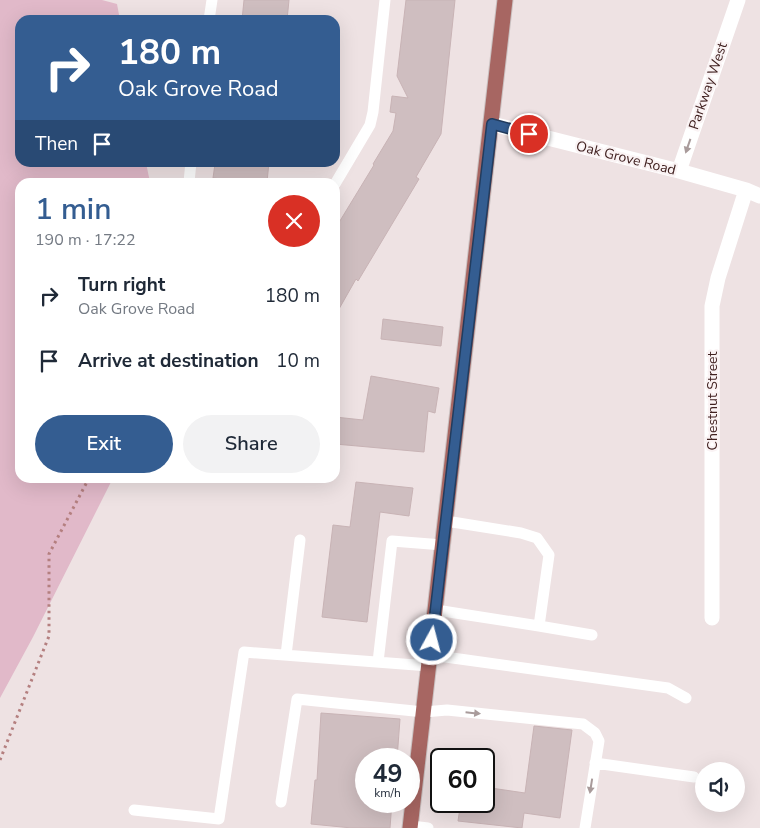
<!DOCTYPE html>
<meta charset="utf-8">
<style>
:root{--surface:#fff;--page:#f2f2f3;--text:#1f2937;--muted:#747a83;--accent:#345d91}
body{margin:0;font-family:"Nunito Sans",sans-serif;background:var(--page);color:var(--text);height:100vh;display:flex;flex-direction:column;font-size:19px;white-space:nowrap}
*{box-sizing:border-box;margin:0}
p{font-size:16px;color:var(--muted)}
.icon{flex:none;width:28px;height:28px;fill:none;stroke:currentColor;stroke-width:2;stroke-linecap:round;stroke-linejoin:round}
.map{position:relative;flex:1;overflow:hidden}
.side{position:absolute;left:15px;top:178px;width:325px;height:305px;display:flex;flex-direction:column;background:var(--surface);border-radius:15px;box-shadow:0 5px 20px #0002}
.side>*{flex:none}
.guide{position:absolute;left:15px;top:15px;width:325px;height:152px;border-radius:15px;box-shadow:0 5px 20px #0002;background:#345d91;color:#fff;overflow:hidden}
.fabs{position:absolute;left:695px;top:762px;display:grid;gap:10px}
.fabs a{display:grid;place-items:center;width:50px;height:50px;border-radius:50%;background:var(--surface);box-shadow:0 5px 20px #0002;font-size:25px}
.speed{position:absolute;left:355px;top:748px;display:flex;gap:10px;font-size:25px;font-weight:700;text-align:center}
.speed>*{display:grid;place-content:center;width:65px;height:65px;border-radius:50%;background:var(--surface);box-shadow:0 5px 20px #0002;line-height:1}
.speed small{font-size:12px;font-weight:400}
.speed .limit{border:2px solid #111;border-radius:8px;background:#fff;color:#111}
.pin{position:absolute;display:grid;place-items:center;width:42px;height:42px;color:#fff;margin:-21px;border:2px solid #fff;border-radius:50%;box-shadow:0 1px 5px #0007}
.me{position:absolute;width:55px;margin:-28px;rotate:7deg;stroke-linejoin:round;filter:drop-shadow(0 0 4px #0008)}
.turn{display:flex;align-items:center;gap:18px;height:105px;padding:0 20px;font-size:22px}
.turn .icon{width:65px;height:65px;stroke-width:2.5}
.turn b{display:block;font-size:35px;line-height:42px}
.then{display:flex;align-items:center;height:48px;padding:0 20px;background:#0003;gap:10px;font-size:19px}
.round{display:grid;place-items:center;flex:none;width:52px;height:52px;border-radius:26px;background:var(--page)}
.headline{display:flex;align-items:center;justify-content:space-between;height:85px;padding:0 20px}
h1{font-size:30px;font-weight:600;line-height:38px;color:var(--accent)}
.primary-button{display:flex;gap:10px;margin-top:auto;padding:10px 20px}
.primary-button a{flex:1;height:58px;border-radius:30px;background:var(--accent);color:#fff;font-size:20px;font-weight:600;line-height:58px;text-align:center}
.primary-button a+a{background:var(--page);color:var(--text)}
ul{padding:0;list-style:none}
li{display:flex;align-items:center;gap:15px;height:65px;padding:0 20px}
li div{flex:1}
li b{display:block;font-size:19px}
li em{font-style:normal}
.map>svg:first-child{display:block}
.green{fill:#e1b9c9}
.building{fill:#cfbec0;stroke:#c8b3b5}
.lines{fill:none;stroke-linecap:round;stroke-linejoin:round}
.primary-casing{stroke:#cac1c1;stroke-width:17}
.path{stroke:#b47f7f;stroke-width:3;stroke-dasharray:2.5 4;stroke-linecap:butt}
.lane{stroke:#fff;stroke-width:11}
.street{stroke:#fff;stroke-width:15}
.primary{stroke:#a76662;stroke-width:15}
.oneway{fill:#a99b9b}
.route-casing{stroke:#223c5e;stroke-width:12}
.route{stroke:#345d91;stroke-width:9}
.labels{text-anchor:middle;dominant-baseline:central;stroke-width:4.5;stroke-linejoin:round;paint-order:stroke}
.street-label{font-size:14px;fill:#402120;stroke:#faf3f4}
</style>
<div class="map">
<svg width="760" height="828" viewBox="0 0 760 828">
<rect width="100%" height="100%" fill="#eee2e3"/>
<path class="green" d="M0,0H102L117,4L120,20H20V162L146,163L150,182H20V478H113L33,637L0,698Z"/>
<path class="building" d="M244,0H289L287,20H242Z
M406,0H455L441,134L416,177L419,179L358,281L356,279L335,316V229L374,165L373,164L393,131L396,113L390,112L392,96L408,98L397,76Z
M223,162H269L267,182H221L222,179L213,178L215,164H223Z
M383,319L443,327L441,346L381,339Z
M371,376L439,388L435,413L428,411L424,452L335,444V417L363,420Z
M356,482L413,488L409,516L380,512L367,622L322,617L333,525L350,527Z
M321,713L400,719L397,759H366V801H392L390,828H352L311,824L315,780H317Z
M534,726L572,730L560,818L524,813L522,828L458,821L461,801H484V787L525,793Z"/>
<g class="lines">
<g class="primary-casing">
<path id="primary" d="M410,828L505,0"/>
</g>
<path class="path" d="M0,760L49,636V554L89,478"/>
<path class="lane" d="M209,20L212,0
M189,182L191,162
M335,184L370,125L373,112L385,0
M436,610L539,626L549,555L537,538L521,533L446,521
M539,626L592,635
M286,655L300,540
M431,655L668,688L686,698
M378,662L392,541L443,545
M595,763L694,777
M281,802L297,699L424,712L447,710L583,724L595,733L599,741L585,828
M134,810L219,819L244,652L429,666
M411,826L428,828"/>
<path class="street" d="M492,124L679,171L746,190L760,196
M679,171L738,0
M712,618V306L718,278L746,190"/>
<use href="#primary" class="primary"/>
</g>
<defs><path id="oneway-solid" d="M-6-.8H1V-3.2L6.5 0L1 3.2V.8H-6Z" transform="scale(1.25)"/></defs>
<g class="oneway">
<use href="#oneway-solid" transform="translate(688 146) rotate(109)"/>
<use href="#oneway-solid" transform="translate(473 713) rotate(6)"/>
<use href="#oneway-solid" transform="translate(591 786) rotate(99)"/>
</g>
<g class="lines">
<g class="route-casing">
<path id="route" d="M432,640L492,124L529,134"/>
</g>
<use href="#route" class="route"/>
</g>
<g class="labels">
<g class="street-label">
<text transform="translate(708 86) rotate(-71)">Parkway West</text>
<text transform="translate(626 158) rotate(14)">Oak Grove Road</text>
<text transform="translate(712 401) rotate(-90)">Chestnut Street</text>
</g>
</g>
</svg>
<div class="fabs">
<a><svg class="icon" aria-label="sound" viewBox="0 0 24 24"><path d="M4 9h4l5-4v14l-5-4H4zM17 9q2 3 0 6"/></svg></a>
</div>
<div class="speed"><div>49<small>km/h</small></div><div class="limit">60</div></div>
<div class="pin" style="left:529px;top:134px;background:#d93025"><svg class="icon" aria-label="arrive" viewBox="0 0 24 24"><path d="M6 21V4h12l-3 4 3 4H6"/></svg></div>
<svg class="me" style="left:432px;top:640px" viewBox="-20 -20 40 40"><circle r="17" fill="#345d91" stroke="#fff" stroke-width="3"/><path d="M0-11L8 9 0 5-8 9z" fill="#fff"/></svg>
<div class="guide">
<div class="turn"><svg class="icon" aria-label="right" viewBox="0 0 24 24"><path d="M7 20v-9h11M14 6l5 5-5 5"/></svg><div><b>180 m</b>Oak Grove Road</div></div>
<div class="then">Then<svg class="icon" aria-label="arrive" viewBox="0 0 24 24"><path d="M6 21V4h12l-3 4 3 4H6"/></svg></div>
</div>
<section class="side">
<div class="headline"><div><h1>1 min</h1><p>190 m · 17:22</p></div><a class="round" style="background:#d93025;color:#fff"><svg class="icon" aria-label="close" viewBox="0 0 24 24"><path d="M6 6l12 12M18 6L6 18"/></svg></a></div>
<ul>
<li><svg class="icon" aria-label="right" viewBox="0 0 24 24"><path d="M7 20v-9h11M14 6l5 5-5 5"/></svg><div><b>Turn right</b><p>Oak Grove Road</p></div><em>180 m</em></li>
<li><svg class="icon" aria-label="arrive" viewBox="0 0 24 24"><path d="M6 21V4h12l-3 4 3 4H6"/></svg><div><b>Arrive at destination</b></div><em>10 m</em></li>
</ul>
<div class="primary-button"><a>Exit</a><a>Share</a></div>
</section>
</div>
